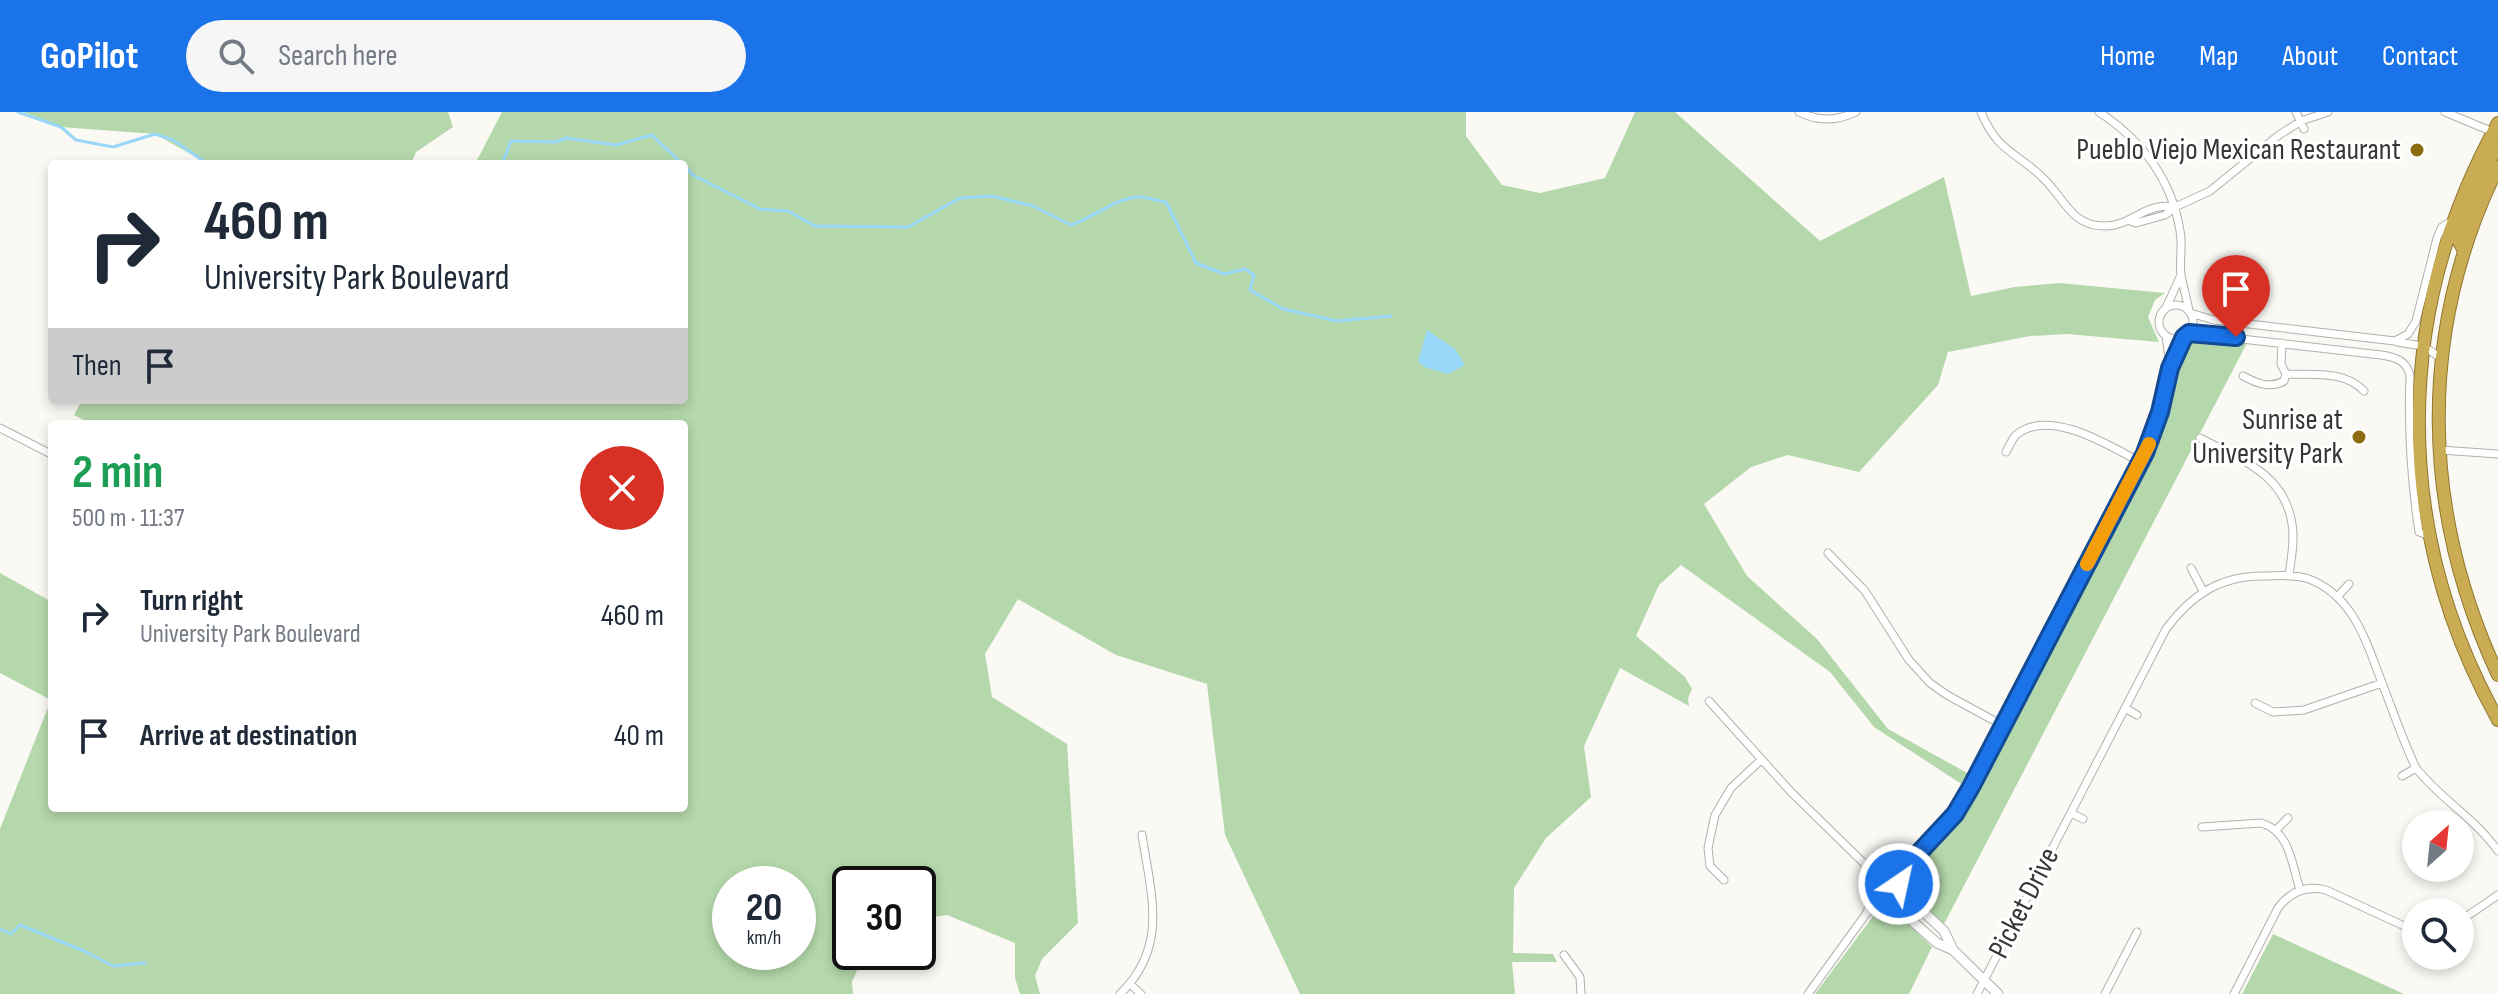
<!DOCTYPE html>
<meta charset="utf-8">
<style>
:root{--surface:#fff;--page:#f6f6f7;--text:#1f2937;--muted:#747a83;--accent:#1a73e8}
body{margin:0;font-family:"Sofia Sans Condensed",sans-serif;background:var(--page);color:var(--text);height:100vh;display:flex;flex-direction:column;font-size:30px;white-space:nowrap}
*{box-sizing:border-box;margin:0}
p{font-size:26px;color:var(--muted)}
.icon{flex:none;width:44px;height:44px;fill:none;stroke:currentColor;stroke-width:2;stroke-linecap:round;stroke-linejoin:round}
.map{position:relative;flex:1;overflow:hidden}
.panel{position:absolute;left:48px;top:308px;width:640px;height:392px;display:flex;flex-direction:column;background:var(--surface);border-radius:8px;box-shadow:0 4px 12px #0003}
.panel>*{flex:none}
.top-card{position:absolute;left:48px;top:48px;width:640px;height:244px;border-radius:8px;box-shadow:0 4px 12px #0003;background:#fff;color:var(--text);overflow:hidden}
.needle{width:52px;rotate:27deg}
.fabs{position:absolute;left:2402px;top:698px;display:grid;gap:16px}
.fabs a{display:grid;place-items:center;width:72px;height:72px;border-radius:50%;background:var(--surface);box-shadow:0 4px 12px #0003;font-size:40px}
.speed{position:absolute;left:712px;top:754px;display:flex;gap:16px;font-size:40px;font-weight:700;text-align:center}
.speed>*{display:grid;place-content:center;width:104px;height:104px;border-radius:50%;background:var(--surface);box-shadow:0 4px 12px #0003;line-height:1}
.speed small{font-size:20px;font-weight:400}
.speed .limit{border:4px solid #111;border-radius:12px;background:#fff;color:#111}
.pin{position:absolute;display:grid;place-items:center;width:68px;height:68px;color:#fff;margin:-82px -34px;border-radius:50% 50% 50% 0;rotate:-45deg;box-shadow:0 0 8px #0007}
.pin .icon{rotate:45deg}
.me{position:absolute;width:88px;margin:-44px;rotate:34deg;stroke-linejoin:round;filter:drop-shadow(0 0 6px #0008)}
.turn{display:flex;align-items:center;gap:28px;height:168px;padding:0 24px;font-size:36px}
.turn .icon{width:104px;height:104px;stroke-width:2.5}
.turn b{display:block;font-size:56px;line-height:68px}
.then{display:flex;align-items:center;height:76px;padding:0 24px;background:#0003;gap:16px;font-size:30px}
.round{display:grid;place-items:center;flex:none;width:84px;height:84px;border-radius:42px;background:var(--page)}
.overview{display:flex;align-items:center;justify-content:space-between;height:136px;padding:0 24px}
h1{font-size:48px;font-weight:700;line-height:60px;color:#1e9e55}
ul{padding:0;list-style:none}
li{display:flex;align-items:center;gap:24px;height:120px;padding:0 24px}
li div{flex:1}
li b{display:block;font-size:30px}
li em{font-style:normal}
header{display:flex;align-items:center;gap:48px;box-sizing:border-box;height:112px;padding:0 40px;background:var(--accent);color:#fff}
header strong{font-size:38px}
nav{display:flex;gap:44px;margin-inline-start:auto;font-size:28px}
.search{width:560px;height:72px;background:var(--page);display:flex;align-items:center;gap:20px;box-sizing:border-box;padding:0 28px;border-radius:44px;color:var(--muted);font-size:30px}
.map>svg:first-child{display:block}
.green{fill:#b4d8ab;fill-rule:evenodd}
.water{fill:#99d7f9}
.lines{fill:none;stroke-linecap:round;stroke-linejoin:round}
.stream{stroke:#99d7f9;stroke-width:3}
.minor-casing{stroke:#b2b0ac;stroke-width:9}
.tertiary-casing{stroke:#b2b0ac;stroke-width:11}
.trunk-casing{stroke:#8e762e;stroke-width:14}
.minor{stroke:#fff;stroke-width:7}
.tertiary{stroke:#fff;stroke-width:9}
.trunk{stroke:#caac54;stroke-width:12}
.route-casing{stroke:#114b97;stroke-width:20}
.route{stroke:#1a73e8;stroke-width:14}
.slow{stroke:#f59e0b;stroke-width:14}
.poi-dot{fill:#8c6c0e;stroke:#fff;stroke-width:3}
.labels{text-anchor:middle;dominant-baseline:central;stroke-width:6;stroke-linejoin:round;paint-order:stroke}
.poi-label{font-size:30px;fill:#383736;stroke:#fff;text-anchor:end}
.street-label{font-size:30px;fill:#383736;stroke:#fff}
</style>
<header>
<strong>GoPilot</strong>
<div class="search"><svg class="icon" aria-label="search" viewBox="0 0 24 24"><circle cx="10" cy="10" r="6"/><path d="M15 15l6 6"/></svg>Search here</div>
<nav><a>Home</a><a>Map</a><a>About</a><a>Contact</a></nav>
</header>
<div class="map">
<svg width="2498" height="882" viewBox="0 0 2498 882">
<rect width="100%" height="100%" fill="#faf9f4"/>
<path class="green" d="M23,0H448L453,15L416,40L411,52H200L203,49L155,22L61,15Z
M502,0H1466V24L1502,73L1540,81L1605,66L1635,0H1675L1820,129L1944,65L1971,184L2015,175L2059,171L2165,181L2155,188L2148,205L2159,230L2067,222L2030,224L1948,240L1938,273L1859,360L1788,343L1751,355L1704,392L1747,464L1817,527L1888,617L1969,662L1963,673L1874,615L1830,560L1681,453L1659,473L1636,524L1685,565L1692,577L1688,586L1689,594L1620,556L1584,634L1591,685L1546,726L1514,776L1513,841L1553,842L1557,850H1512L1515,882H1300L1225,723L1207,572L1116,543L1018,487L985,542L992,585L1067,632L1078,811L1042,847L1035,864L1040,882H1020L1015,866V831L947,803L918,807V772H850V840H865L852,870L853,882H0V717L51,588L0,561V461L52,490V696H684V312H91L74,303L82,288H684V52H475ZM730,772H798V840H730Z
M2196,226L2247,231L1944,812C1930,798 1906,783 1910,761L1950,719L1974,685L2152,345L2168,297L2178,245L2182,236Z
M1888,797L1895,799L1932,835L1909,882H1815L1874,803Z
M2273,822L2404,882H2242Z"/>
<path class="water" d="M1427,218L1455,237L1465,253L1448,262L1424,255L1418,249Z"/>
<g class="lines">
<path class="stream" d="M18,0L61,15L76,28L113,35L155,22L173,28L208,52
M283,52L287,49L289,52
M502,52L511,29L556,30L566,26L616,33L652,23L682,52
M684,53L693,63L760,97L788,99L815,114L908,115L960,86L992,84L1033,94L1071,113C1093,106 1118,84 1141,85C1149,86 1158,89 1166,90L1196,151L1224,162L1245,157L1254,163L1250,178L1283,197L1337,209L1391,204
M0,817L11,822L20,813L84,839L113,854L145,851"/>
<g class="minor-casing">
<path id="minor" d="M1799,0C1817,9 1837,9 1856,0
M1981,0C1998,41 2016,39 2044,67C2064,86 2072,115 2105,114C2132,114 2144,90 2175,95
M2099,0C2142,28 2172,68 2180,119C2183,134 2179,149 2181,163C2183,175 2187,187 2189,199
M2296,0L2304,17
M2445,0L2493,20
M2130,109L2136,111L2165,103L2175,95L2210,79L2279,23L2301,9L2328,0
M2159 210a17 17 0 1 1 34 0a17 17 0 1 1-34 0Z
M2166,196L2181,163
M2190,201L2214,208L2395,229L2408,222L2416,209L2437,126L2442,115L2453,108
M2189,221L2381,243C2396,245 2407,249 2410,264C2408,317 2411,368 2419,420L2428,423
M2397,230L2423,234L2443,247
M2282,231L2281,252L2286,262C2313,263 2344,258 2364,279
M2171,254L2184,225
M2243,264C2256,271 2270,277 2284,269L2286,262
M0,316L49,341
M2200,326C2240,347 2285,362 2292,412C2295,429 2291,447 2289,463
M2440,338L2498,342
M2006,340C2009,335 2012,327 2016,323C2049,295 2110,334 2140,350
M1828,441L1865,479L1909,548L1930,571L1947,583L2002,613
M2191,456L2203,479
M2337,485L2349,472
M1709,589L1791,680L1878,765
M2255,591L2273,600L2304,598L2382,571
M2125,596L2137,603
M2402,664L2416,656
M2071,701L2083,707
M2202,715L2261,711C2290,719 2292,753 2300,778
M2276,718L2288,706
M1890,762L1915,745L1960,694L2140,350C2154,322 2169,288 2170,257C2170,246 2167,234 2166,224
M1875 774a12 12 0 1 1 24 0a12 12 0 1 1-24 0Z
M1724,768L1710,754L1708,736L1715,703L1731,676L1761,648
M1899,772L1912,750
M1867,801L1886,786
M2460,809L2498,783
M1564,843L1580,865L1581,882
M1130,872L1141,882
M1120,882C1169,835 1151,782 1142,723
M1808,882L1866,802L1876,778
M1977,882L2166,517C2191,483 2220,464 2263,464C2278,464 2292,462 2306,466C2353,482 2366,529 2382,571C2393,599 2403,629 2416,656C2440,687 2475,706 2498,739
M2105,882L2137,820
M2234,882L2278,796C2290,780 2306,773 2326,778L2402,813L2416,816"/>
</g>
<g class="tertiary-casing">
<path id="tertiary" d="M1899,777L1944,819L1953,838
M1890,785L1900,798L1937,831L1953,838L1998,882"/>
</g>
<g class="trunk-casing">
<path id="trunk" d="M2498,11C2393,201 2392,418 2498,608
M2498,55C2417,220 2421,398 2498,563
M2464,139L2457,126L2460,115L2498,31"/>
</g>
<use href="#minor" class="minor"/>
<use href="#tertiary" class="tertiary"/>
<use href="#trunk" class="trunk"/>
</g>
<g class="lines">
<g class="route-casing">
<path id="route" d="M1899,772L1915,745L1955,702L1971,675L2145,341L2160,300L2170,256L2184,225L2189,221L2236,225"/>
</g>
<use href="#route" class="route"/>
<path class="slow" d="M2087,452L2149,332"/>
</g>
<g class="poi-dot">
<circle cx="2417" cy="38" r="8"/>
<circle cx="2359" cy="325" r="8"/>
</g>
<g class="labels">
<g class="poi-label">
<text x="2401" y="38">Pueblo Viejo Mexican Restaurant</text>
<text x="2343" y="308">Sunrise at<tspan x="2343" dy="34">University Park</tspan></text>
</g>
<g class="street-label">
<text transform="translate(2024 791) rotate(-63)">Picket Drive</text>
</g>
</g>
</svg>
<div class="fabs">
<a><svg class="needle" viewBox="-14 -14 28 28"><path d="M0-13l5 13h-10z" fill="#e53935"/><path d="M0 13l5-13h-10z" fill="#747a83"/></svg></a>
<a><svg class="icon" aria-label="search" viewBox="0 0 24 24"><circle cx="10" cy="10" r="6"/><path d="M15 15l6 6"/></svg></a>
</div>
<div class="speed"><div>20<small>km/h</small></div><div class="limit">30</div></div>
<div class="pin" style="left:2236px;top:225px;background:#d93025"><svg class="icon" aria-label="arrive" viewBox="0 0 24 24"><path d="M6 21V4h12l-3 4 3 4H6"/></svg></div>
<svg class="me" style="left:1899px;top:772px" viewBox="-20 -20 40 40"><circle r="17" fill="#1a73e8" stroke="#fff" stroke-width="3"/><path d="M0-11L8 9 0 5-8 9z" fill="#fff"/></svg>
<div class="top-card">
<div class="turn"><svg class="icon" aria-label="right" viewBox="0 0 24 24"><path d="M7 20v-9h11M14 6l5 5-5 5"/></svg><div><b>460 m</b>University Park Boulevard</div></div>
<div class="then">Then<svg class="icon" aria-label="arrive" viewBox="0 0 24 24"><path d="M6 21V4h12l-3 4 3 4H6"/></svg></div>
</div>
<section class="panel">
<div class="overview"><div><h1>2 min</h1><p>500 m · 11:37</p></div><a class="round" style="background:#d93025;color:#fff"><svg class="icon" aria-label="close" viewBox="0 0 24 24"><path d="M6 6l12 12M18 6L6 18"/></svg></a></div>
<ul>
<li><svg class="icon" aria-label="right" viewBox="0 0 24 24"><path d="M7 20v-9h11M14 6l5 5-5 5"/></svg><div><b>Turn right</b><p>University Park Boulevard</p></div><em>460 m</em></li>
<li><svg class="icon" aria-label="arrive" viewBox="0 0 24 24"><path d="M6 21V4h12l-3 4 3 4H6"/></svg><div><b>Arrive at destination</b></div><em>40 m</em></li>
</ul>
</section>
</div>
